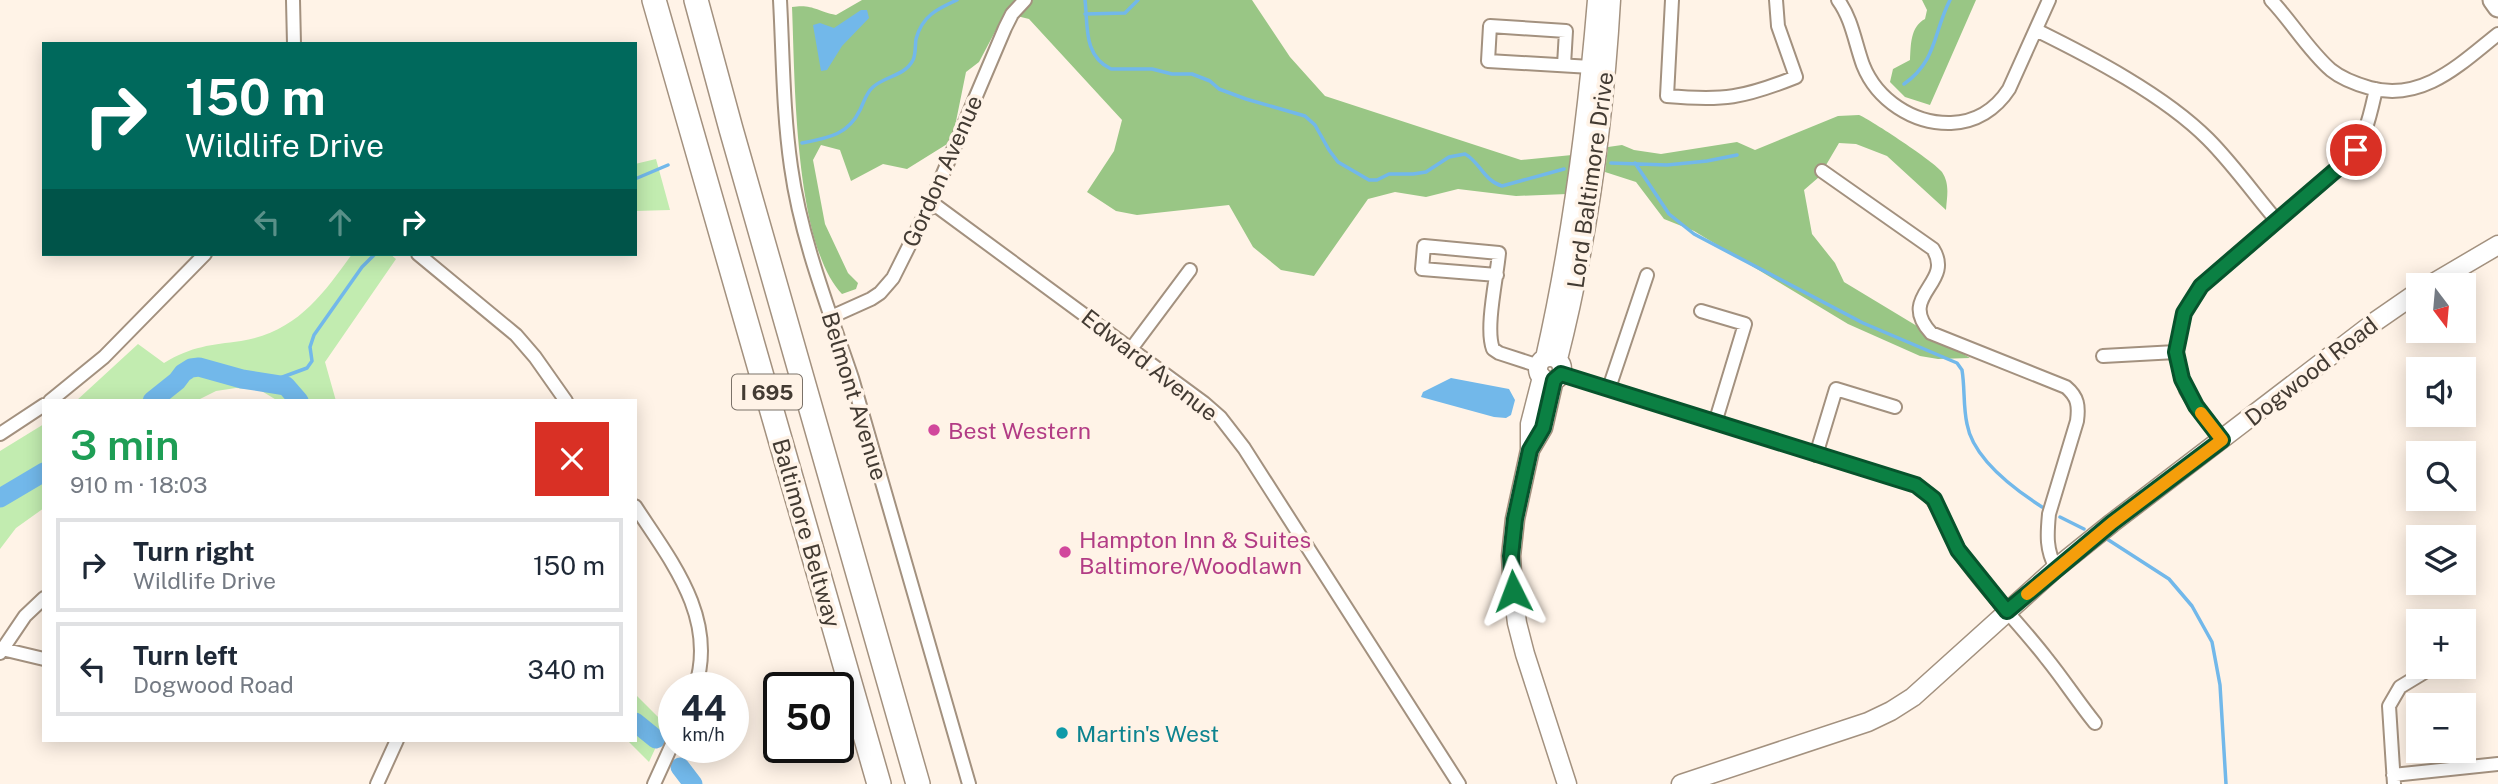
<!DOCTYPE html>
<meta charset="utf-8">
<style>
:root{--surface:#fff;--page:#f6f6f7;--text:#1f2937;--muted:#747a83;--line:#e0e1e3}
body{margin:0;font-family:"Public Sans",sans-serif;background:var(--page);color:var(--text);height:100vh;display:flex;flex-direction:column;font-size:26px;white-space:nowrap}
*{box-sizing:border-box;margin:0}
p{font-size:23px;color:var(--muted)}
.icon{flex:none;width:38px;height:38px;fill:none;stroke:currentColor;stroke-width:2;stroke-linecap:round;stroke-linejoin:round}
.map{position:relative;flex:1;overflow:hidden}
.side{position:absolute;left:42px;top:399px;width:595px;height:343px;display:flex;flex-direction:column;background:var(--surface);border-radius:0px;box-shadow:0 4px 18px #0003}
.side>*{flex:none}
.top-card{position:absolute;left:42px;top:42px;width:595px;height:214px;border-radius:0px;box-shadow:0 4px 18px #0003;background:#00695c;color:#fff;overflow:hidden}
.needle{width:46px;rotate:164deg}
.buttons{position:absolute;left:2406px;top:273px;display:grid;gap:14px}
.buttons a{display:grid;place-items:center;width:70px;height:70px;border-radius:0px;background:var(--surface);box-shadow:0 4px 18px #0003;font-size:35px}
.speed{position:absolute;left:658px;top:672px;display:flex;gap:14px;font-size:35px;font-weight:700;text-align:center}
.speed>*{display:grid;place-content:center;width:91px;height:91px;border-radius:50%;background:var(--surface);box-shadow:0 4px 18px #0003;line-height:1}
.speed small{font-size:18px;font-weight:400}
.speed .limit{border:4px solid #111;border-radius:10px;background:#fff;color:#111}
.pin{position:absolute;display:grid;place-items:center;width:60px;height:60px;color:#fff;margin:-30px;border:4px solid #fff;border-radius:50%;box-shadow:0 2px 7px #0007}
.me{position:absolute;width:77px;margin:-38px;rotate:357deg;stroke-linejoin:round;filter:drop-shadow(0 0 5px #0008)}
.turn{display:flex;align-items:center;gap:24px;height:147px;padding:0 28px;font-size:32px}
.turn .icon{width:91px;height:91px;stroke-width:2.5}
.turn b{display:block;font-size:49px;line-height:60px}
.lanes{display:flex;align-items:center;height:66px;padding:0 28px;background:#0003;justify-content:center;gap:35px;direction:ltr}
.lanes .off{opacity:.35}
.round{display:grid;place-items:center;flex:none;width:74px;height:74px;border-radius:0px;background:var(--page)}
.overview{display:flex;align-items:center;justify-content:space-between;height:119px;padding:0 28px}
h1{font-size:42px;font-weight:600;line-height:52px;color:#1e9e55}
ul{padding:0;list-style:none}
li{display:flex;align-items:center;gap:21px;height:94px;margin:0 14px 10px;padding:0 14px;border:4px solid var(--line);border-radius:0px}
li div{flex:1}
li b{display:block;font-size:26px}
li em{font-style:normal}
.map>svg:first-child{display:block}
.green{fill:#c2ecb0}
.forest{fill:#99c685}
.water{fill:#72b8ea}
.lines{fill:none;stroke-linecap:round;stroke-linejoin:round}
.stream{stroke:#72b8ea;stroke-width:3.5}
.river{stroke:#72b8ea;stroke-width:19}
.street-casing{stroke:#a3917f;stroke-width:16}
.secondary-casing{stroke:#a3917f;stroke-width:21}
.primary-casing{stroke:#a3917f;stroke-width:23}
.highway-casing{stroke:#a3917f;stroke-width:26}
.street{stroke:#fff;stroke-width:12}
.secondary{stroke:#fff;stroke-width:18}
.primary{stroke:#fff;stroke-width:19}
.highway{stroke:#fff;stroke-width:23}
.route-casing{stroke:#07532c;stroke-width:18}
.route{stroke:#0b8043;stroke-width:12}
.slow{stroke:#f59e0b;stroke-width:12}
.hotel-dot{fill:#d1479c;stroke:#fff3e7;stroke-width:2.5}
.culture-dot{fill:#0f9aa8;stroke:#fff3e7;stroke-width:2.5}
.labels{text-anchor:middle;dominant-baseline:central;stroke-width:7;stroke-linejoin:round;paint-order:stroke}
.shield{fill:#fff3e7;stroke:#7b7269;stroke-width:2}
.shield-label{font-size:21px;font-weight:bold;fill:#433b33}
.street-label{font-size:23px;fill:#433b33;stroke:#fff3e7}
.hotel-label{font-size:23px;fill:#b23c85;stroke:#fff3e7;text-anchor:start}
.culture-label{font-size:23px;fill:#0d838f;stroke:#fff3e7;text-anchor:start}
</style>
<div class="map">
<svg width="2498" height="784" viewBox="0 0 2498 784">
<rect width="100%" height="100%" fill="#fff3e7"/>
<path class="green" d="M656,159L670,210L635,211V164Z
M352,254H390L396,259L325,362L336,401H278L260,390L236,388L216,391L196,401H76L138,344L164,363C192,346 211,345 241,341C296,332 322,296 352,254Z
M44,424V508L16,528L0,549V451Z
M635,694L666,725L649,762L627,740H635Z"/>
<path class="forest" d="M862,0H1252L1290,57L1325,96L1521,160L1572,155L1567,194L1516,196L1458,189L1426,197L1395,192L1368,199L1314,276L1281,270L1253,247L1229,205L1137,215L1116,211L1087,192L1114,151L1122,120L1029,19L1005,13L979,62L966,72L952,141L907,169L883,164L851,181L840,150L821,145L813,160L825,224L848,273L858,283L856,289L842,294C794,244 795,77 792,7C813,4 816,11 836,15Z
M1922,0H1976L1930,105L1905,97L1890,82L1893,69L1910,60C1911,45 1910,27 1925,19L1927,10Z
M1859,115C1871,120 1936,163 1942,172C1950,184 1947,196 1946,210L1887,156L1856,144L1839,143L1819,177L1804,190L1812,234L1835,263L1844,282L1970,358L1938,359L1920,356L1848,324L1694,231L1664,219L1636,182L1605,172L1608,147L1622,145L1634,150L1661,154L1737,142L1755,150L1838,116Z"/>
<path class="water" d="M861,10H867L869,18L842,46L827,70L821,71L813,25L820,23L834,28Z
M1451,378L1509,389L1515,400L1511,415L1506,418L1494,417L1421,397L1423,392Z"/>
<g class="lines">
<path class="stream" d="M1085,0C1088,25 1083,56 1111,69H1152L1172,74H1192L1210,81L1219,89L1246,99L1305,116L1315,125L1329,150L1338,162L1369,180H1377L1389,174H1413L1426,172L1449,157L1465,154C1480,162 1483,180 1502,186L1564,169
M1085,14L1125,13L1138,0
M1904,84C1937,61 1933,33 1950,0
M802,143C828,138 848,135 860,110C864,102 866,93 873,87C885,76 905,76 913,60C916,54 915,45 916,39C922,16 937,9 957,0
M1611,163L1667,165L1707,161L1737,155
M1635,163L1669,214L1694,234L1863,323L1957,363L1962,370C1965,388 1963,406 1967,424C1973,458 2014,489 2042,507
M635,179L668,165
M269,382L307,368L312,361L310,347L314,335L362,267L375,254
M2060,517L2084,529
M2107,539L2169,579L2192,606L2212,642L2220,685L2226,784"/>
<path class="river" d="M152,401L177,381L183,373L191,368L199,367L242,379L286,386L299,401
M0,498L44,472
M635,722L656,739
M680,767L693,784"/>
<g class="street-casing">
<path id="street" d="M293,0L294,44
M780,0C783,55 783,112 791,167C801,239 829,310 852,378L969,784
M1672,0L1667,96C1724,101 1743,98 1796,77L1778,26L1776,0
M1838,0C1852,19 1855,43 1863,65C1877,100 1913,124 1951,123C1976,122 1996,109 2009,89L2049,0
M2271,0C2292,22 2308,50 2331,70C2342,79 2356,84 2370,88C2423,102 2460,64 2498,34
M2036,30C2091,57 2164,95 2208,139C2233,164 2254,194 2277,221
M1564,65L1566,31L1490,26L1488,61L1591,67
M1822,171L1933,249C1955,284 1896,295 1931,333L2066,387C2078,397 2079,406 2077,421L2049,514C2047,535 2046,550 2056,568
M931,202L1204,403L1220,417L1244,448L1459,784
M418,254L516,335L535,357L566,401
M1497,275L1422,269L1424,246L1499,253C1497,277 1485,328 1493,349L1499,353L1539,366
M1701,311L1745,324L1715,423
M831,317L871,299L880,293L893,278L931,202L1005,28L1012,14L1025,0
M1131,349L1190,270
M2103,356L2176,352
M1561,374L1916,485C1945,503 1946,535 1965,560C1990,595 2021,625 2047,659C2064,680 2078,702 2095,723
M1609,388L1647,275
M50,401L104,357L205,254
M0,434L44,405
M2222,440L2196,406L2186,390L2182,378L2176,352L2184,313L2201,286L2344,163C2366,139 2369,120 2376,89
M1816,455L1836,389L1895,407
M635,506C671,561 718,618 695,688
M2,649L44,659
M2464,649H2465
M0,653L25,616L44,598
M2393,775L2498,764
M377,784L397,740
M654,784L674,740
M2394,784L2389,706L2400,687L2433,667"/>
</g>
<g class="secondary-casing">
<path id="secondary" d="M2430,285L2498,245
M1538 369a12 12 0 1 1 24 0a12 12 0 1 1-24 0Z
M1545,358C1572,239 1587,121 1597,0
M1558,359C1588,241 1604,122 1611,0
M1542,377L1530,424V450L1515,519L1511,556L1513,591L1517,623L1525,654L1567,784
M1530,450L1543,428L1554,380
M1681,784L1868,722L1891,711L1913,697L2056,568L2112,523L2376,321L2418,292"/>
</g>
<g class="primary-casing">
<path id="primary" d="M2493,0L2498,7"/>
</g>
<g class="highway-casing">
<path id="highway" d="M654,0L879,784
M696,0L731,129L918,784"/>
</g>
<use href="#street" class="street"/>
<use href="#secondary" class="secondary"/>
<use href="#primary" class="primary"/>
<use href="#highway" class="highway"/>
</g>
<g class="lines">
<g class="route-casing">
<path id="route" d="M1513,591L1511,556L1515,519L1530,450L1543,428L1554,380L1561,374L1916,485L1934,499L1958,550L2007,611L2112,523L2222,440L2196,406L2182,379L2176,352L2184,313L2201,286L2344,163L2356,150"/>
</g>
<use href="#route" class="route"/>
<path class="slow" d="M2027,594L2112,523L2222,440L2201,413"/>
</g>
<g class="hotel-dot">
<circle cx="934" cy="430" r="7"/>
<circle cx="1065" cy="552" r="7"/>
</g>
<circle class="culture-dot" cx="1062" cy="733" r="7"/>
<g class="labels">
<rect class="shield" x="732" y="374.5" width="70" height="35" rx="5"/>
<g class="shield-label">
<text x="767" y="392">I 695</text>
</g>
<g class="street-label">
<text transform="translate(942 171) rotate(-66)">Gordon Avenue</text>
<text transform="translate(1590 180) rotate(-82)">Lord Baltimore Drive</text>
<text transform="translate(1150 365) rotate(38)">Edward Avenue</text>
<text transform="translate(2311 371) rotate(-38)">Dogwood Road</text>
<text transform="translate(855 396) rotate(73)">Belmont Avenue</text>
<text transform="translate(807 533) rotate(74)">Baltimore Beltway</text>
</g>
<g class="hotel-label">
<text x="948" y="430">Best Western</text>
<text x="1079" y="539">Hampton Inn &amp; Suites<tspan x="1079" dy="26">Baltimore/Woodlawn</tspan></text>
</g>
<g class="culture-label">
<text x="1076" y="733">Martin's West</text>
</g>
</g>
</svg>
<div class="buttons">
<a><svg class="needle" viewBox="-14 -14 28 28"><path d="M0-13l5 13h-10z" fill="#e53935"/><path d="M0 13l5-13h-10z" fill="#747a83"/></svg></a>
<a><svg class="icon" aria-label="sound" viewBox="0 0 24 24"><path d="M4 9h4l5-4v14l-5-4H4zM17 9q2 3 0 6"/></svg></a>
<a><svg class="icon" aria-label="search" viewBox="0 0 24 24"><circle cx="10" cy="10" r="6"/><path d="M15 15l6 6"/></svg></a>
<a><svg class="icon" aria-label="layers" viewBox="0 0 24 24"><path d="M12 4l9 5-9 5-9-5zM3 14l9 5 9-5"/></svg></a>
<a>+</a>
<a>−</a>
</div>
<div class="speed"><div>44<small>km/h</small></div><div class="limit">50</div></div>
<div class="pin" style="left:2356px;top:150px;background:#d93025"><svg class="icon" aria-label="arrive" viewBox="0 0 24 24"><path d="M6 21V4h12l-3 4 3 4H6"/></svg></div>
<svg class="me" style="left:1513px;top:591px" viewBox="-20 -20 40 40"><path d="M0-17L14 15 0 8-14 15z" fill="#0b8043" stroke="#fff" stroke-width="4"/></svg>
<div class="top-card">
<div class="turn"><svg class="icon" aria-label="right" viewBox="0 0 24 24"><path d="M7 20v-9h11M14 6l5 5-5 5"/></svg><div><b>150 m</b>Wildlife Drive</div></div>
<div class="lanes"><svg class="icon off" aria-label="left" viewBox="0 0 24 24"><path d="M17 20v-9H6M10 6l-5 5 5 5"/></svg><svg class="icon off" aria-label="ahead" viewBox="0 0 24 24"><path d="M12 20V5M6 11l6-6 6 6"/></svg><svg class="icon" aria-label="right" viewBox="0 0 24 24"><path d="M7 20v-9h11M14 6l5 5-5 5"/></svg></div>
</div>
<section class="side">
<div class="overview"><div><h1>3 min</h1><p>910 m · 18:03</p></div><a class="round" style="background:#d93025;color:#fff"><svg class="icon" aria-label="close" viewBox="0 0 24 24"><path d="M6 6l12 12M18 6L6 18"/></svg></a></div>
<ul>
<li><svg class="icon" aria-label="right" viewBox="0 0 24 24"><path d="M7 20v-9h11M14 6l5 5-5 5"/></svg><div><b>Turn right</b><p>Wildlife Drive</p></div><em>150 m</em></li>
<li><svg class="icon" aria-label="left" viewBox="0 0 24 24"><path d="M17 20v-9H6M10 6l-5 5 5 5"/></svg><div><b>Turn left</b><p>Dogwood Road</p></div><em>340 m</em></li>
</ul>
</section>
</div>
